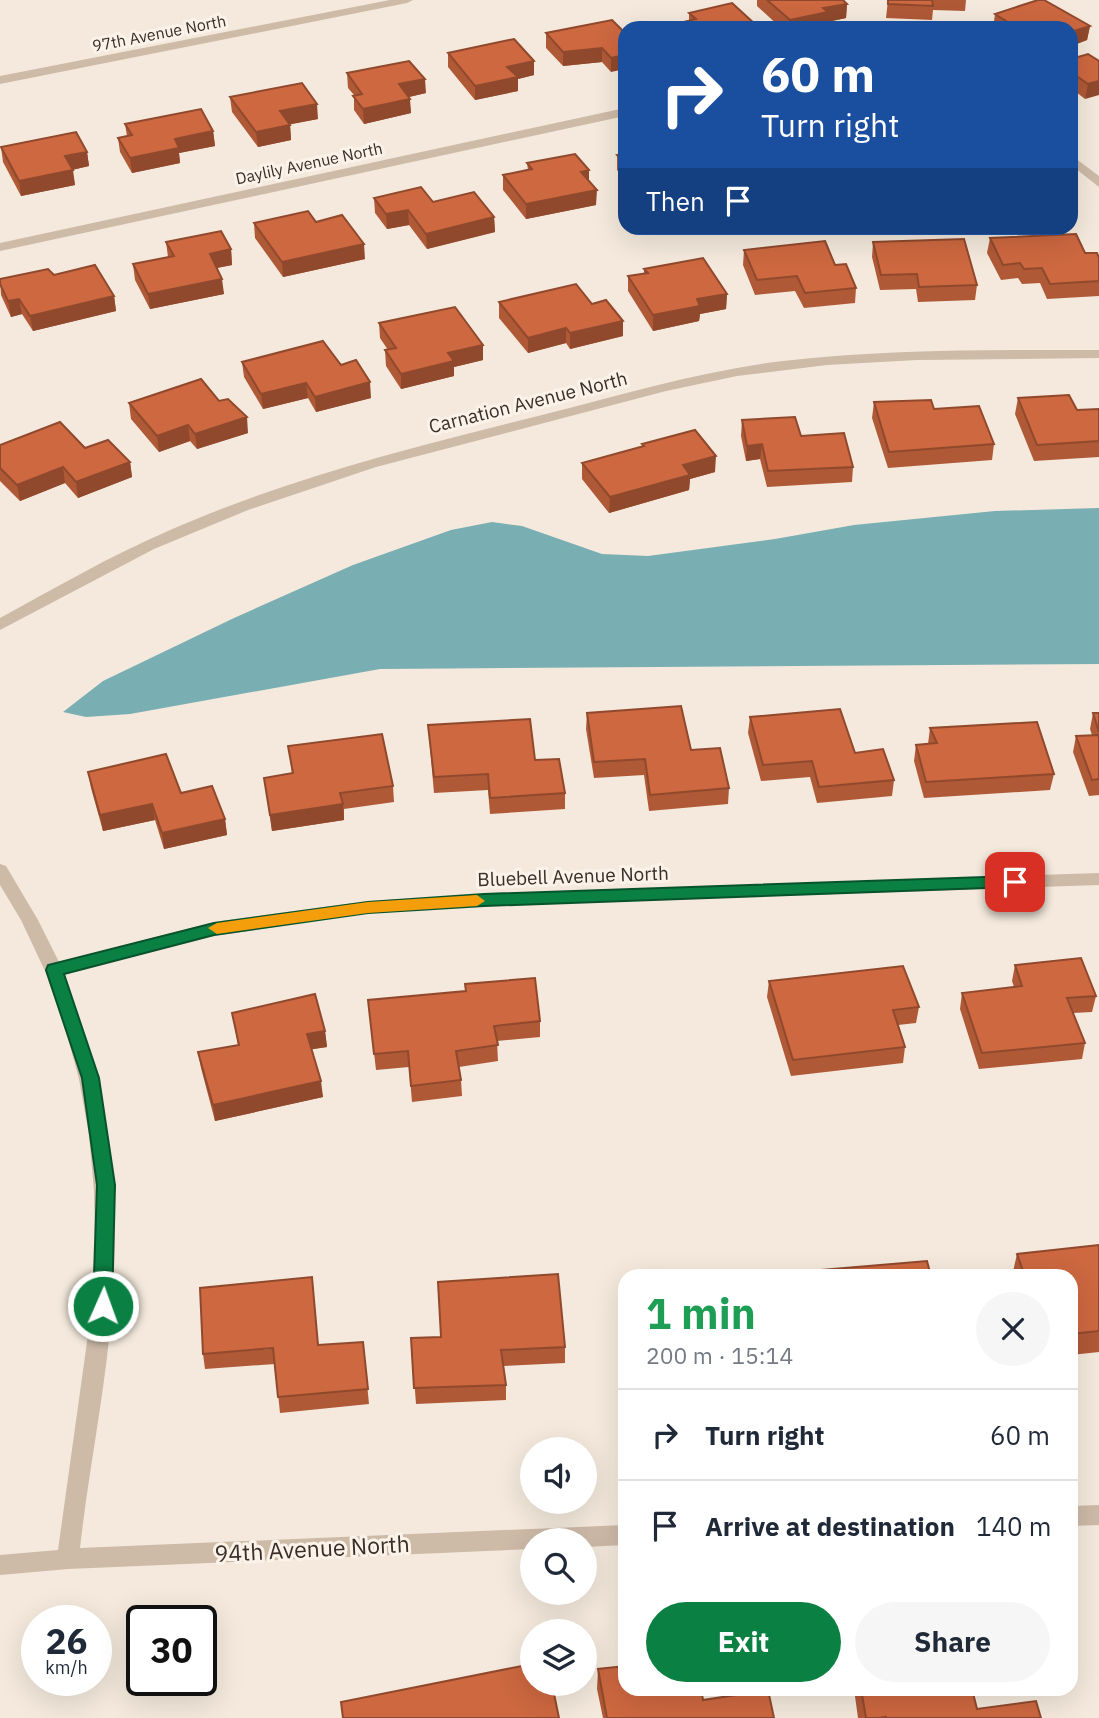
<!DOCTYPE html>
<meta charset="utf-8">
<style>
:root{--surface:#fff;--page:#f6f6f7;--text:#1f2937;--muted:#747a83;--line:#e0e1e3;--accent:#0b8043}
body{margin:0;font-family:"IBM Plex Sans",sans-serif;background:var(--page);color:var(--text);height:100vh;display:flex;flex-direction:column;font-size:26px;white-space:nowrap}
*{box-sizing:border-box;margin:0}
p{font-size:23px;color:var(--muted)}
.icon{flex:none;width:38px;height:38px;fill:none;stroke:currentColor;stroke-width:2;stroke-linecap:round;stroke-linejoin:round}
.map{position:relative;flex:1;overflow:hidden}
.details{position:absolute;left:618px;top:1269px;width:460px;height:427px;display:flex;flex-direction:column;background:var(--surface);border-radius:21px;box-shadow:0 7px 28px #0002}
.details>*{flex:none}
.banner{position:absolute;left:618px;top:21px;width:460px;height:214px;border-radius:21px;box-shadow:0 7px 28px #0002;background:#1a4fa0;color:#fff;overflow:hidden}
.controls{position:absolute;left:520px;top:1437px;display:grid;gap:14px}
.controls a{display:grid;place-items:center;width:77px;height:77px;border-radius:50%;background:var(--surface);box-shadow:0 7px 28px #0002;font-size:35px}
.speed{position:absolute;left:21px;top:1605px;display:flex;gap:14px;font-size:35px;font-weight:700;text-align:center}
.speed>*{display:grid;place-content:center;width:91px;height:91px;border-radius:50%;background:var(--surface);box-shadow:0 7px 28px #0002;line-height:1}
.speed small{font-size:18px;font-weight:400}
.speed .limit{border:4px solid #111;border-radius:10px;background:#fff;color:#111}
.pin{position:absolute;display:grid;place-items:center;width:60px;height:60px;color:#fff;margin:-30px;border-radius:14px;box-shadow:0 4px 10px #0006}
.me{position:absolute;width:77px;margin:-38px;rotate:2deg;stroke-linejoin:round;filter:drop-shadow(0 0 5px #0008)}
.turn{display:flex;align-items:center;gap:24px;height:147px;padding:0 28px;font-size:32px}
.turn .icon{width:91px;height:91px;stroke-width:2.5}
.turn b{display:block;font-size:49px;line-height:60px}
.then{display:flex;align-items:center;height:66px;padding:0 28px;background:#0003;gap:14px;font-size:26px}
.round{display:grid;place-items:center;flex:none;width:74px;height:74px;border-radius:37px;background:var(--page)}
.overview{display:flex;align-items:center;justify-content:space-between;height:119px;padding:0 28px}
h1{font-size:42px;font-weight:800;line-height:52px;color:#1e9e55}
.primary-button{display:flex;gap:14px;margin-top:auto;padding:14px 28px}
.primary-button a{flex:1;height:80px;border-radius:42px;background:var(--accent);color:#fff;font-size:28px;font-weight:800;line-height:80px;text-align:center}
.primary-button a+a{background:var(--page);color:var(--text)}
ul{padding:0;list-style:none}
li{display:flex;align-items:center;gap:21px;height:91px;padding:0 28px;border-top:2px solid var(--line)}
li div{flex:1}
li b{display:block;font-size:26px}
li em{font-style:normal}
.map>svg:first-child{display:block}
.water{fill:#79aeb3}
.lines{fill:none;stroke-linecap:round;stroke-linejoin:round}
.minor{fill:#cdbaa7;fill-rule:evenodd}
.wall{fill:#b05937}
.shaded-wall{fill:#90492d}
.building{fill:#cd6840;stroke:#90492d;stroke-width:2}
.route{fill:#0b8043;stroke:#07532c;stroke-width:2}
.slow{fill:#f59e0b}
.labels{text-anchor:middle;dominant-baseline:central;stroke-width:6;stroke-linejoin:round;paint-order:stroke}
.far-street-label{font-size:16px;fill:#392e28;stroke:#fbf3e9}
.street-label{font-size:19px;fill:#392e28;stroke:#fbf3e9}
.near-street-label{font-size:23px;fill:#392e28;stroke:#fbf3e9}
</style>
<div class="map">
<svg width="1099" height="1718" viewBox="0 0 1099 1718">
<rect width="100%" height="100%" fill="#f4e9dc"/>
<path class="water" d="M1099,508V664L380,669L130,714L86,717L63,712L103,681L234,618L353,565L451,530L492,522L522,526L602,554L648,556L775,539L854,525L995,511Z"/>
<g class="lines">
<path class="minor" d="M390,0H413L407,3L0,84V76Z
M625,108V116L0,251V243Z
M1071,155L1099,176V187L1071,165Z
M1099,350V358L917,360L827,365L737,376L666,391L376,467L248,510L154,549L0,630V618C55,588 110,556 168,531C288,478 415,447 542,415C622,395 700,371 783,361C888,349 994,350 1099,350Z
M0,864L6,866L38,920L59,962L214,922L368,901L484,894L1099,873V885L484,906L368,913L214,936L64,974C105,1084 121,1189 112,1307C106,1388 89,1467 80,1548L625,1525V1545L584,1547V1540H532V1549L68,1569L0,1575V1555L58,1550L92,1306L95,1248L94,1191L89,1135L79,1079L64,1024L45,971L21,920L0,885Z
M1099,1505V1525L1071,1526V1506Z"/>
</g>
<path class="wall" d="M757,0H843L847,4L846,18L827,22L826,27L820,28H781L757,6Z
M888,0H966L965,11L933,10L932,20L886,18Z
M689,13L757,28H663V27L689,21Z
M995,14L1090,26L1087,40L1074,45L1073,54L1071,55V28H993Z
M612,20L611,72L602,62L563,66L546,48V33Z
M448,53L534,61V75L518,79V91L475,100L448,67Z
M1071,59L1099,61L1085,99L1071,88Z
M347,73L426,93L409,97L411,113L364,124L354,110V95L348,88Z
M230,97L318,119L290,124L291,140L258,147L232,112Z
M125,124L213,131L215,146L179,153L180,163L132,173L120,152L118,138L127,136Z
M1,147L87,152L89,166L72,170L75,185L21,196L3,162Z
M625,153V178L617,170V155Z
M527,163L589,170V181L596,205L526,219L503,190V175L528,170Z
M374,198L433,202L494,217L495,232L427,249L409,225L387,229L375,213Z
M316,222L365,259L283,277L255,238L254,223Z
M990,238L1085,253L1099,258V296L1047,299L1040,283L1022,284L1018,278L1001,280L987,253Z
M166,242L231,249L232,265L217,268L224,294L150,309L135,280L133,264L168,257Z
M873,242L977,285L975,300L918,302L916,289L880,290L872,257Z
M744,250L835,265L856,288L855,303L804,308L795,291L755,295L743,265Z
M644,269L727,294L726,309L700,314L699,321L653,331L628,291V276L644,274Z
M54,275L114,296L116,311L33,331L22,314L11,317L1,295L0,279Z
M499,302L592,304L623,336L570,349L566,343L528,353L499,318Z
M379,323L483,360L454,367V376L401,389L386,366L385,350H388L380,338Z
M242,362L341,365L371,398L316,412L308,398L263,409L244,377Z
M1018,398L1077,410L1099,409V457L1034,461L1015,414Z
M874,402L934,409L994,444L992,460L888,468L872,418Z
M129,403L248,433L197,449L190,441L159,452L131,419Z
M742,420L801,436L853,467L852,482L767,487L760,459L746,461L741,436Z
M642,444L715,472L690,479L689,490L609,513L582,479V463L642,447Z
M0,445L85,448L130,462L132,477L78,498L65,483L20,501L0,481Z
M587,713L691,750L729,788L728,804L649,811L644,775L594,778L586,729Z
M1093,713H1099V795L1089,796L1073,752L1076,736L1092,735L1090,729Z
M750,717L855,753L894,780L892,796L817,803L810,777L761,781L748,733Z
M428,725L535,760L565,793V809L490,814L488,790L434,793Z
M930,728L1054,774L1050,790L924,798L914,761L916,745L928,744Z
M288,746L393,786L394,802L344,809V820L272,831L264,778L292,773Z
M88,772L181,793L225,819L227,835L164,849L155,820L103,831L91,788Z
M1015,965L1096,996L1092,1012L1073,1013L1085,1043L1082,1059L979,1069L960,1009L962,993L1014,987L1012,981Z
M769,981L919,1007L916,1023L898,1025L905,1047L903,1063L791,1076L767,997Z
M368,1000L540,1021V1037L497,1041L498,1061L459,1067L461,1080L462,1096L412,1102L409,1067L376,1070Z
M232,1013L325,1031L327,1047L311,1049L323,1097L215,1121L201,1068L198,1052L238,1045Z
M1099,1245V1352L1071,1355V1276H1012L1017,1254Z
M411,1338L565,1347V1363L503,1366L506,1385V1400L416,1404Z
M363,1342L369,1404L280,1413L275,1364L205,1369L203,1354Z
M598,1669L703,1700L774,1718H603L597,1689Z
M854,1689H972L977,1709L1041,1718H858Z"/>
<path class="shaded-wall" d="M847,4L846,18L827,22L826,27L820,28H789L790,20L823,8Z
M1090,26L1087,40L1074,45L1073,54L1071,55V32Z
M602,48V62L563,66V52Z
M625,55V69L611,72V58Z
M534,61V75L518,79V91L475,100V86L507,67Z
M425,79L426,93L400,99L399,84Z
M1099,81V95L1085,99L1088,84Z
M410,99L411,113L364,124L363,109Z
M317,104L318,119L282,126L280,111Z
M290,125L291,140L258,147L256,132Z
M213,131L215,146L179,153L180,163L132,173L130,158L175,139Z
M87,152L89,166L67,171L65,156Z
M73,170L75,185L21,196L19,181Z
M589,170V185L581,172Z
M597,190L596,205L526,219V204Z
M408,210L409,225L387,229L386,214Z
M494,217L495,232L427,249L426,234Z
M364,244L365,259L283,277L282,262Z
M231,249L232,265L211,269L210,254Z
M222,279L224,294L150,309L148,294Z
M727,294L726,309L700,314L699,321L653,331V315L697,299Z
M114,296L116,311L33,331L30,316Z
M19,299L22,314L11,317L8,301Z
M623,321V336L570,349V333Z
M566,328V343L528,353V338Z
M483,345V360L454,367V376L401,389V374L448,353Z
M370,382L371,398L316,412L315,397Z
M306,383L308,398L263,409L261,394Z
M247,417L248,433L197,449L195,434Z
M188,425L190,441L159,452L157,436Z
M762,444L760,459L746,461L747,446Z
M716,456L715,472L690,479L689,490L609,513L610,497L683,465Z
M130,462L132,477L78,498L76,482Z
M63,467L65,483L20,501L17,485Z
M152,804L155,820L103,831L100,815Z
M343,804L344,820L272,831L270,815Z
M225,819L227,835L164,849L162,833Z
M325,1031L327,1047L308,1050L307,1034Z
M321,1081L323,1097L215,1121L213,1105Z"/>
<path class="building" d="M767,0H843L847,4L823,8L828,12L790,20Z
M888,0H932L933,6L888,4Z
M1038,0H1044L1090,26L1071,32V28H1017L995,14Z
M732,3L757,26L747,28H664L663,27L696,19L689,13Z
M612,20L625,33V55L611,58L602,48L563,52L546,33Z
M514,39L534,61L507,67L518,77L475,86L448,53Z
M1088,54L1099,61V81L1088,84L1071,72V59Z
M409,61L425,79L399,84L410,99L363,109L353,96L362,94L347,73Z
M302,83L317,104L280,111L290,125L256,132L230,97Z
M201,109L213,131L175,139L179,148L130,158L118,138L132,135L125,124Z
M76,132L87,152L65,156L73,170L19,181L1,147Z
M625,153V163L617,155Z
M575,154L589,170L581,172L597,190L526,204L503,175L532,169L527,163Z
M421,187L433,202L474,192L494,217L426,234L408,210L386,214L374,198Z
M308,211L316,222L342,215L364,244L282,262L254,223Z
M221,231L231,249L210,254L222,279L148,294L133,264L174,256L166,242Z
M1076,234L1085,253H1097L1099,258V281L1050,284L1042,268L1024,269L1020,263L1003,265L990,238Z
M964,239L977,285L919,287L917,274L881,275L873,242Z
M825,241L835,265L846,264L856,288L805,293L797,276L757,280L744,250Z
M703,258L727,294L697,299L700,306L653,315L628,276L648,273L644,269Z
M95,265L114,296L30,316L19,299L8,301L0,284V279L48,269L54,275Z
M576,284L592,304L606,300L623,321L570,333L566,328L528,338L499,302Z
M455,307L483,345L448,353L454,361L401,374L385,350L396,348L379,323Z
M323,341L341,365L356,360L370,382L315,397L306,383L261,394L242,362Z
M201,379L219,401L228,399L247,417L195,434L188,425L157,436L129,403Z
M1069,395L1077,410L1099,409V441L1037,445L1018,398Z
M931,400L934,409L979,406L994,444L889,452L874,402Z
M795,417L801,436L844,433L853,467L768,471L762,444L747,446L742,420Z
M60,422L85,448L108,440L130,462L76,482L63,467L17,485L0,468V445Z
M695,430L716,456L683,465L690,475L610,497L582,463L644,446L642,444Z
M681,706L691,750L720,748L729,788L650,795L645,759L594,762L587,713Z
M840,709L855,753L883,749L894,780L819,787L812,761L763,765L750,717Z
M1093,713H1099V732Z
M530,719L535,760L559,759L565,793L490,798L488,774L434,777L428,725Z
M1037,722L1054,774L926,782L916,745L937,743L930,728Z
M382,734L393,786L340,793L343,804L270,815L264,778L293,773L288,746Z
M1099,735V779L1092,780L1076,736Z
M166,754L181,793L212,786L225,819L162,833L152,804L100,815L88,772Z
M1081,958L1096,996L1067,998L1085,1043L982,1053L962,993L1022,986L1015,965Z
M903,966L919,1007L893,1010L905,1047L793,1060L769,981Z
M535,978L540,1021L494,1026L498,1045L456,1051L461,1080L411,1086L408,1051L374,1054L368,1000L466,991L465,984Z
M315,994L325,1031L307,1034L321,1081L213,1105L198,1052L239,1045L232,1013Z
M1099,1245V1331L1071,1334V1276H1025L1017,1254Z
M927,1261L931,1276H811L810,1271Z
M751,1271L752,1276H693Z
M558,1274L565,1347L501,1350L506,1385L414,1388L411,1338L441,1337L438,1282Z
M312,1277L318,1345L363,1342L368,1389L278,1397L273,1348L203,1354L200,1288Z
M532,1664V1684H552L559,1718H343L341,1702Z
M625,1666V1689H701L703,1700L768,1690L774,1718H607L598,1669Z
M861,1689H972L977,1709L1036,1701L1041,1718H886V1717L878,1718H866Z"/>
<path class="route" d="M1015,876L1023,882L1015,887L484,906L368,913L214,935L64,974L99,1078L115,1185L112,1306L109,1312L103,1314L96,1312L93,1306L97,1185L82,1078L46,970L48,965L214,923L368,902L484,894Z"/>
<path class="slow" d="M477,895L485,901L477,906L368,913L217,934L208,928L217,923L368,902Z"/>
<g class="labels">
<g class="far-street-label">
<text transform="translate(159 33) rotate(-11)">97th Avenue North</text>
<text transform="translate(309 163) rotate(-12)">Daylily Avenue North</text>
</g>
<g class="street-label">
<text transform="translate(528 402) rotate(-14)">Carnation Avenue North</text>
<text transform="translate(573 876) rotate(-2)">Bluebell Avenue North</text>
</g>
<g class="near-street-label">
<text transform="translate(312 1548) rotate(-3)">94th Avenue North</text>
</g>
</g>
</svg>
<div class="controls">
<a><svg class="icon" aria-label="sound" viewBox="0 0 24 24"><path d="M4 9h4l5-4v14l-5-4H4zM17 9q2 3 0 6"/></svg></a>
<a><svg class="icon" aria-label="search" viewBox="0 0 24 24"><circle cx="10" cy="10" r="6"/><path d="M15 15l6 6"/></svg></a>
<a><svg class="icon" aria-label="layers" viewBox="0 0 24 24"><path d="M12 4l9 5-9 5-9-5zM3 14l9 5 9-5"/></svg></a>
</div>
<div class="speed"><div>26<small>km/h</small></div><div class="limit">30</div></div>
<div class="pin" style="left:1015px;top:882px;background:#d93025"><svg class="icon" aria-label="arrive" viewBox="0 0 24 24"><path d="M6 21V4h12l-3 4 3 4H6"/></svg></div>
<svg class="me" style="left:103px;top:1306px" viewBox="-20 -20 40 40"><circle r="17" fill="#0b8043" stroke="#fff" stroke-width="3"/><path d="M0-11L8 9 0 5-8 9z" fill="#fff"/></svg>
<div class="banner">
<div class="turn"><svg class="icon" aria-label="right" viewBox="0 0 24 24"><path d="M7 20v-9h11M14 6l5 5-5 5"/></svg><div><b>60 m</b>Turn right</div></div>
<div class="then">Then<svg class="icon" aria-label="arrive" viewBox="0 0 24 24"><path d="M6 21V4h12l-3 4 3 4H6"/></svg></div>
</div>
<section class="details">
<div class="overview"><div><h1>1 min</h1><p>200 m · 15:14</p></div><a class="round"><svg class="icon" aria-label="close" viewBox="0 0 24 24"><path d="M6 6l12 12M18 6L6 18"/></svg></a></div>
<ul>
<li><svg class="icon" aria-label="right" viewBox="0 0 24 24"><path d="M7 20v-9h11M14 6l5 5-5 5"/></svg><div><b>Turn right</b></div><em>60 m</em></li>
<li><svg class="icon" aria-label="arrive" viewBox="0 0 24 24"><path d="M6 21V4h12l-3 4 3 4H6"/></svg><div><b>Arrive at destination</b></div><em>140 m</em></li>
</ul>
<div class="primary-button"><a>Exit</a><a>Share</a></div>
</section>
</div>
